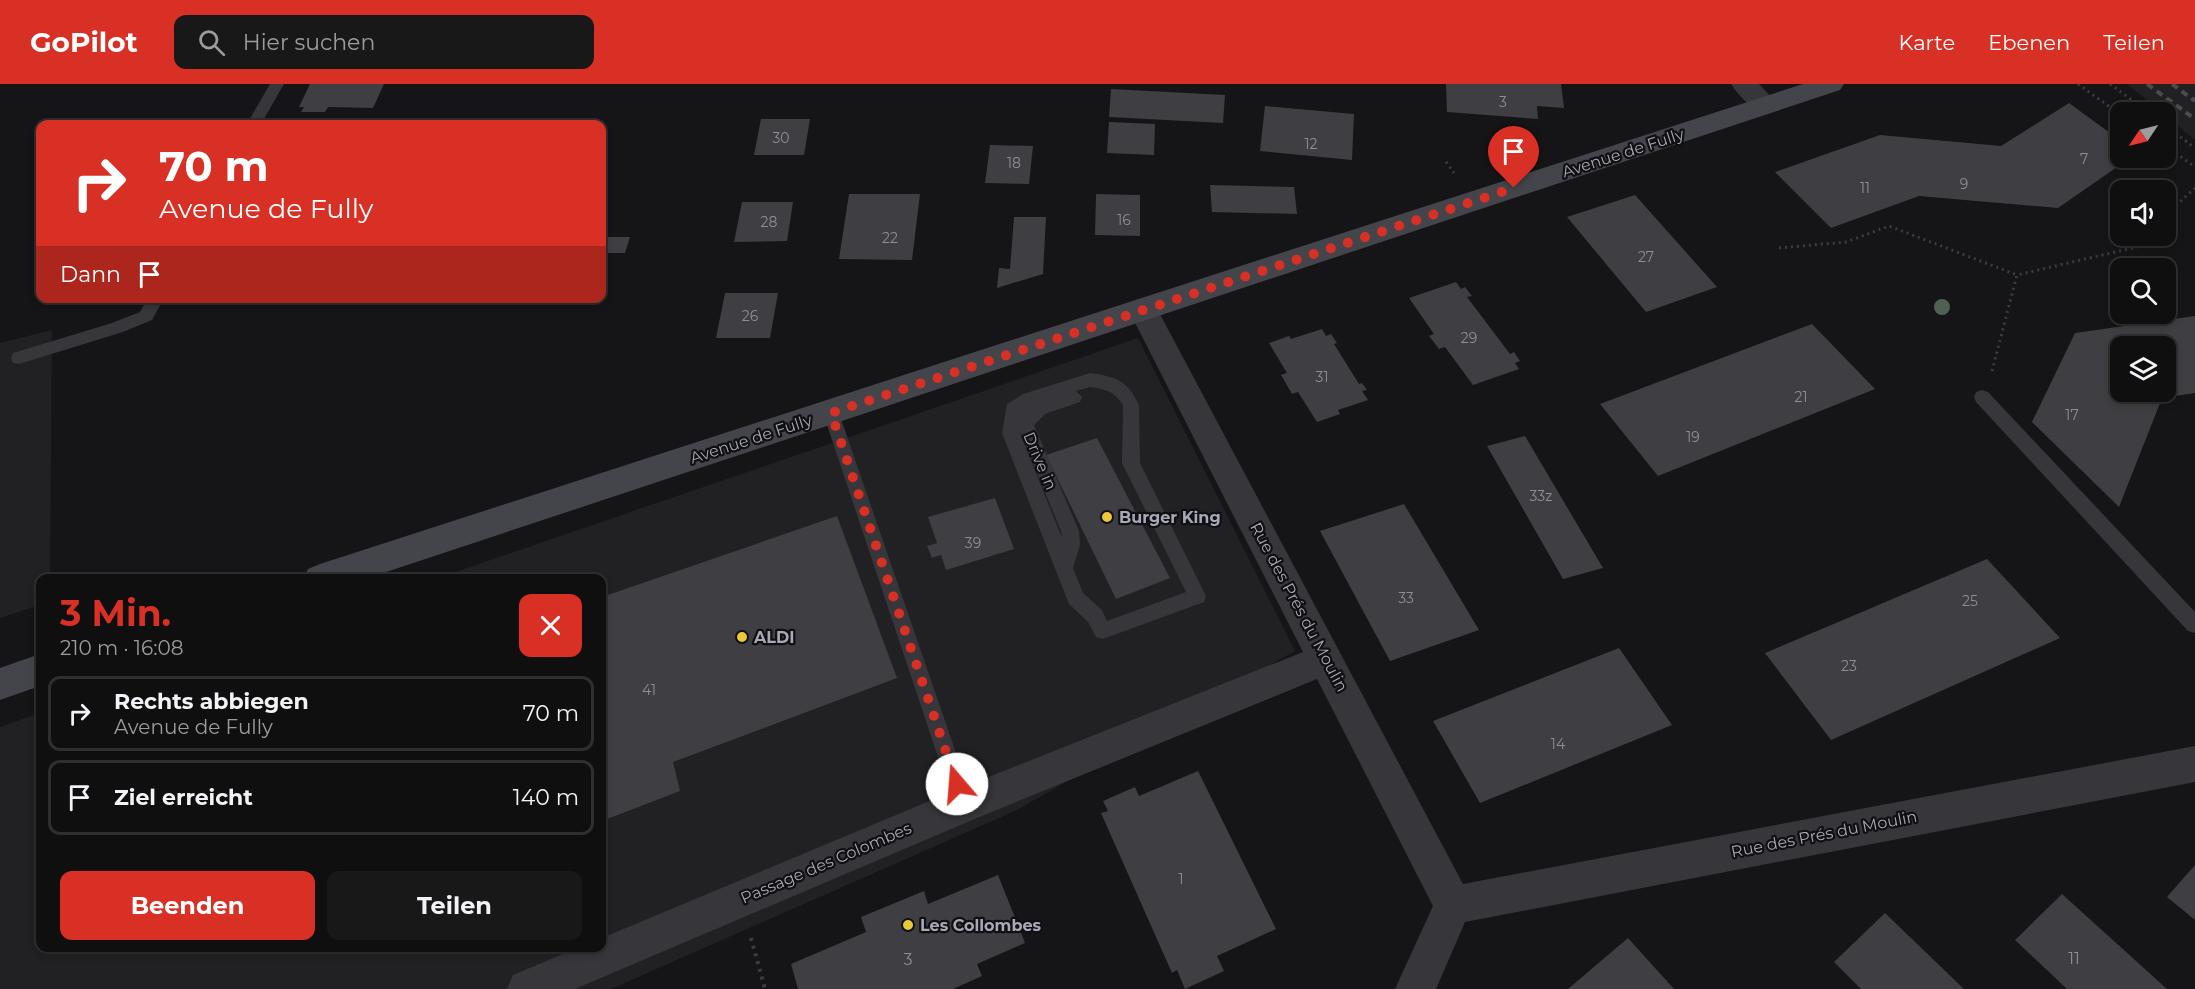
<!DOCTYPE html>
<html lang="de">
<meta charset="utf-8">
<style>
:root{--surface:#100f10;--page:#191819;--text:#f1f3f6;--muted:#9c9c9f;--line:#302f30;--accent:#d93025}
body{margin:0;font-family:Montserrat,sans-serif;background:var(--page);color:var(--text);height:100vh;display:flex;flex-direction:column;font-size:22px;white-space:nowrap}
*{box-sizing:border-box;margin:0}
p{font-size:20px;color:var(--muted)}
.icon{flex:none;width:33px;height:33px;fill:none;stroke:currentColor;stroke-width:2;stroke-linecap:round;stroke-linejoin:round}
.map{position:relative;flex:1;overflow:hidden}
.panel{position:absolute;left:36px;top:490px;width:570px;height:378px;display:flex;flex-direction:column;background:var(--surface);border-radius:12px;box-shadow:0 3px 9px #0003,0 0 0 2px var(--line)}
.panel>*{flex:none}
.hud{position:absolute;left:36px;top:36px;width:570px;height:183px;border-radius:12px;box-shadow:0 3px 9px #0003,0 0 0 2px var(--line);background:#d93025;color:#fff;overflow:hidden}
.needle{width:39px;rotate:235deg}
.tools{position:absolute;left:2110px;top:18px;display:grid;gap:12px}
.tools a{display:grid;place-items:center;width:66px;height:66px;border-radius:12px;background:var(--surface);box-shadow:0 3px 9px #0003,0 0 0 2px var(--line);font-size:30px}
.pin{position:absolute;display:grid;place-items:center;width:51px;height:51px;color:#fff;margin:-62px -26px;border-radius:50% 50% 50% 0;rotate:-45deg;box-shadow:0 0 6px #0007}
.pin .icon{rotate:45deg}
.me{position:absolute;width:66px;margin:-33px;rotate:342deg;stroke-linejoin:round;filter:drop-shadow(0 0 4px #0008)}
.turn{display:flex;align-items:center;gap:21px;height:126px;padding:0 24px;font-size:27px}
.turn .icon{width:78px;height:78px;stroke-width:2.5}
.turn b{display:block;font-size:42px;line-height:51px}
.then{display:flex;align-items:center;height:57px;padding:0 24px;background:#0003;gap:12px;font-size:22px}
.round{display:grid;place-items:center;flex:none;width:63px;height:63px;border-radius:12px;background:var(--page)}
.overview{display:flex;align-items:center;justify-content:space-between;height:102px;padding:0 24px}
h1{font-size:36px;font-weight:700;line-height:45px;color:var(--accent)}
.button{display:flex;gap:12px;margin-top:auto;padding:12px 24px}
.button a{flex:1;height:69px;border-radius:12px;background:var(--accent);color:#fff;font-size:24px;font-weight:700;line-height:69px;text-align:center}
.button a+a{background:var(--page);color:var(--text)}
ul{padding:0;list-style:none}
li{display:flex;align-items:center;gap:18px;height:75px;margin:0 12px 9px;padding:0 12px;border:3px solid var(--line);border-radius:12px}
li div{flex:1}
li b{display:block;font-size:22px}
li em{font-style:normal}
header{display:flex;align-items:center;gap:36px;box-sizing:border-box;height:84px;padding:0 30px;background:var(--accent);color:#fff}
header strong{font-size:28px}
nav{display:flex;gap:33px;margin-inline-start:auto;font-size:21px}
.search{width:420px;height:54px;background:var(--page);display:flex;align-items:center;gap:15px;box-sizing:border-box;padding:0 21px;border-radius:12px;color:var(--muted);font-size:22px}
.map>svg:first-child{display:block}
.built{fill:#212023}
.building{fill:#3f3e43;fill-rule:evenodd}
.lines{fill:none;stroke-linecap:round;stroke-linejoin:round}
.path-far1{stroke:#3c3c42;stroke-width:3;stroke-dasharray:2 4;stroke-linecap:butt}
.path{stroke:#3c3c42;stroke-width:4;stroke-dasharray:3 5;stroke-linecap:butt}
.service{fill:#36363b;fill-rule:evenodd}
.minor{fill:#36363b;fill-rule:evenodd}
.secondary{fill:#44444b;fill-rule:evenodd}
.rail{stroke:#4b4b52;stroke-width:4;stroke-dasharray:7 5;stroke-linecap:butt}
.tree{fill:#4f6153}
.route{stroke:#d93025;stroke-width:10;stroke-dasharray:0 18}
.poi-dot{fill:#eac838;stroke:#100f11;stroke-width:2}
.labels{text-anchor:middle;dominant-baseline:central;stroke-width:4.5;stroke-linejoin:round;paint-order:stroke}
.number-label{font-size:14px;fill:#8d8e99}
.street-label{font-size:16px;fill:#a7a9b6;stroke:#100f11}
.poi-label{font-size:16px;font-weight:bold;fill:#a7a9b6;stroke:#100f11;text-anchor:start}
.near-number-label{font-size:16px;fill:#8d8e99}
</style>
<header>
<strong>GoPilot</strong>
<div class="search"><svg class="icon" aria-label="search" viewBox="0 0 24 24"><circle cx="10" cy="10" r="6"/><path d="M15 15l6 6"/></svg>Hier suchen</div>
<nav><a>Karte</a><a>Ebenen</a><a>Teilen</a></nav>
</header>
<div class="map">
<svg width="2195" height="905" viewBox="0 0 2195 905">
<rect width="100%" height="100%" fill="#151416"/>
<path class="built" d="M2127,0H2195V56L2166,32V28H2162Z
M52,246L50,495H40V521L0,534V259Z
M1138,254L1295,567L1015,727L611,905H0V643L40,629V864H602V495H435Z"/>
<path class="building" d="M310,0H384L373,24L328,23L325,28H301L304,23H299Z
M1446,0H1561L1564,24L1537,22L1538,35L1447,28Z
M1111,5L1225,11L1223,39L1109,33Z
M2069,19L2121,57V74H2130L2058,124L1919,112L1831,144L1775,88L1880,51L2001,62Z
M1265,22L1354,30L1352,76L1260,67Z
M761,35H810L804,71H754Z
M1109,38L1155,40L1154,71L1107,69Z
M990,61L1033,62L1029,100L985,99Z
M1210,101L1294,103L1297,130L1212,128Z
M849,110H920L912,176L839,175Z
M1096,110L1140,111V152L1095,151Z
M1635,111L1717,203L1646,228L1567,133Z
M742,118H793L787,157L734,158Z
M1014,133H1046L1043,190L997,204L999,184L1010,185Z
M602,153H630L625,169H602Z
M1456,198L1461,205L1465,203L1472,212L1467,213L1510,270L1514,268L1520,277L1515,279L1519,285L1473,301L1445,263L1439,265L1429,252L1434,250L1409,214Z
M725,209H778L770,254H716Z
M2195,232V309L2162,314L2119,423L2032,338L2075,249ZM2121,262H2166V308H2121Z
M1812,240L1875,305L1658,392L1600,320Z
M1322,245L1326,252L1331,250L1337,259L1334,260L1359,300L1362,299L1367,306L1362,307L1368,316L1338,326L1340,330L1317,338L1298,308L1292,310L1281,291L1287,289L1269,259L1289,252L1291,255Z
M1525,352L1603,484L1563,495L1487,362Z
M1097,354L1170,494L1116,515L1046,371Z
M995,414L1014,465L946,486L941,471L932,474L927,462L937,459L928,433Z
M1404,420L1479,546L1390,577L1320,447Z
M837,432L897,594L673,678L680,707L602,737V513Z
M1987,475L2060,554L1831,656L1765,569Z
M1619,564L1672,641L1480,719L1433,637Z
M1198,687L1276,845L1217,872L1224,887L1185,905L1177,886L1172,889L1101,729L1108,727L1103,717L1135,703L1139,712Z
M2195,781V836L2167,813Z
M998,791L1025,859L977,880L982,892L953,905H798L791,880L866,848L861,833L924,807L928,820Z
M2062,810L2167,905H2067L2015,856Z
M1885,829L1964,905H1861L1834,878Z
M1628,854L1674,905H1568Z"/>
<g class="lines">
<path class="path-far1" d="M2078,0L2121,31
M2110,0L2148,28
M2166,42L2195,64
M2166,62L2195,83
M1446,78L1454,89
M2166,136L2170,127L2195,104
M1779,164L1846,158L1889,142L2017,191
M1992,287L2017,191L2158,158L2160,152"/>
<path class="path" d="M751,854L765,905"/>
<path class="service" d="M270,0H284L261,40H247Z
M148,214H164L152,236L123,248L19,280L13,279L11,274L13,269L112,239L140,228Z
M1090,289C1117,293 1127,296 1139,321L1140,379L1206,512L1204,518L1103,555L1096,553L1088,538L1069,520L1002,349L1007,320L1023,310ZM1090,303C1105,305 1114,307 1123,321L1122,379L1186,508L1107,537L1102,526L1083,509L1073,484L1080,461L1079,447L1034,341L1045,330L1080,318L1082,313L1076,307ZM1020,348L1061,447L1062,454L1020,349Z
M1982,306L1988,308L2195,528V549L2188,547L1976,318L1974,313L1976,308Z
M831,322L837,324L839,329L974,721L971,728L964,731L957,728L954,721L823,329L825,324Z"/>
<path class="minor" d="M1731,0H1759L1779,21L1775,27C1757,32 1741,15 1731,0Z
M1143,214L1153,217L1463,800L2195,662V698L1465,838L1436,905H1395L1433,822L1317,595L977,734L575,905H507L513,891L577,864H602V854L951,708L1303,568L1128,225L1133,217Z"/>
<path class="secondary" d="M1803,0H1844L1840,6L365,495H303L308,485L320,480Z
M40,570V602L0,616V584Z"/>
<path class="rail" d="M2147,0L2195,35
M2172,0L2195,17"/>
</g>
<circle class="tree" cx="1942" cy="223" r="8"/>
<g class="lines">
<path class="route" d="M957,700L831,329L1514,104"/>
</g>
<g class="poi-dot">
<circle cx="1107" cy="433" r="6"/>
<circle cx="742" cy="553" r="6"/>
<circle cx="908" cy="841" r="6"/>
</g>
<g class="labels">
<g class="number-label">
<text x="1503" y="18">3</text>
<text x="781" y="54">30</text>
<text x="1311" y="60">12</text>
<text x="2084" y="75">7</text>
<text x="1014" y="79">18</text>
<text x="1964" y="100">9</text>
<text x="1865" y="104">11</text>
<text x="1124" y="136">16</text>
<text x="769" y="138">28</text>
<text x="890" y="154">22</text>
<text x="1646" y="173">27</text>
<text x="750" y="232">26</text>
<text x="1469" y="254">29</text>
<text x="1322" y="293">31</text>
<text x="1801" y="313">21</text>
<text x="2072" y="331">17</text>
<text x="1693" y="353">19</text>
<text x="1541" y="412">33z</text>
<text x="973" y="459">39</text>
<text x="1406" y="514">33</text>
<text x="1970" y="517">25</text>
<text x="1849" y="582">23</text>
<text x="649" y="606">41</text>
<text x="1558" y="660">14</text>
<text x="1181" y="795">1</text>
</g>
<g class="street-label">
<text transform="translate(1623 69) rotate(-18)">Avenue de Fully</text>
<text transform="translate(751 355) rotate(-18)">Avenue de Fully</text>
<text transform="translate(1040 377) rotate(67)">Drive in</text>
<text transform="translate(1299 523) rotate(62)">Rue des Prés du Moulin</text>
<text transform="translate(1824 750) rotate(-11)">Rue des Prés du Moulin</text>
<text transform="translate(826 779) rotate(-23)">Passage des Colombes</text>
</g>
<g class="poi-label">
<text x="1119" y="433">Burger King</text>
<text x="754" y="553">ALDI</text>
<text x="920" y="841">Les Collombes</text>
</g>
<g class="near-number-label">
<text x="2074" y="874">11</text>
<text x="908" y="875">3</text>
</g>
</g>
</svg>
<div class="tools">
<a><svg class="needle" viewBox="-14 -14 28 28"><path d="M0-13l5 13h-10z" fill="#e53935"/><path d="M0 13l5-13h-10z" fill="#9c9c9f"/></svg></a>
<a><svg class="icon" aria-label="sound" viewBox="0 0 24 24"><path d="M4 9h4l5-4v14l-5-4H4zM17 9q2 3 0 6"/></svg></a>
<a><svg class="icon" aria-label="search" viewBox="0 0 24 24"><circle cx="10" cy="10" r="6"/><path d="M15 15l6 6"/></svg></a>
<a><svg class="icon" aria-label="layers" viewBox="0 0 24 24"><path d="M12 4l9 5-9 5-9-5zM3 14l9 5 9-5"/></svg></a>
</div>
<div class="pin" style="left:1514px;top:104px;background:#d93025"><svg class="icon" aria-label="arrive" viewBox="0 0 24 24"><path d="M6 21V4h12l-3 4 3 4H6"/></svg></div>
<svg class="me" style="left:957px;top:700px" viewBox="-20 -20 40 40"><circle r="19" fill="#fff"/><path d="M0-13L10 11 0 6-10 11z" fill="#d93025"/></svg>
<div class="hud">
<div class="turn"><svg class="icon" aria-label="right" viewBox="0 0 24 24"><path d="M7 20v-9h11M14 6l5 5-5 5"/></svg><div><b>70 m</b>Avenue de Fully</div></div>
<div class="then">Dann<svg class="icon" aria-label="arrive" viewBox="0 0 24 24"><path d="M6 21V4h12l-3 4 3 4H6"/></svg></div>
</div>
<section class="panel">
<div class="overview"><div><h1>3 Min.</h1><p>210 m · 16:08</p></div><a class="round" style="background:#d93025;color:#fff"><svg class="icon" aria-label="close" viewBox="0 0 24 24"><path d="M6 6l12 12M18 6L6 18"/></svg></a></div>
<ul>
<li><svg class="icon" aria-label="right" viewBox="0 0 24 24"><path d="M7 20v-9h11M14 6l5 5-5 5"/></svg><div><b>Rechts abbiegen</b><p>Avenue de Fully</p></div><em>70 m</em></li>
<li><svg class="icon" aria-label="arrive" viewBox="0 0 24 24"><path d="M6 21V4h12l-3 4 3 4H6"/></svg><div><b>Ziel erreicht</b></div><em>140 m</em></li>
</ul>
<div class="button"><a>Beenden</a><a>Teilen</a></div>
</section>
</div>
